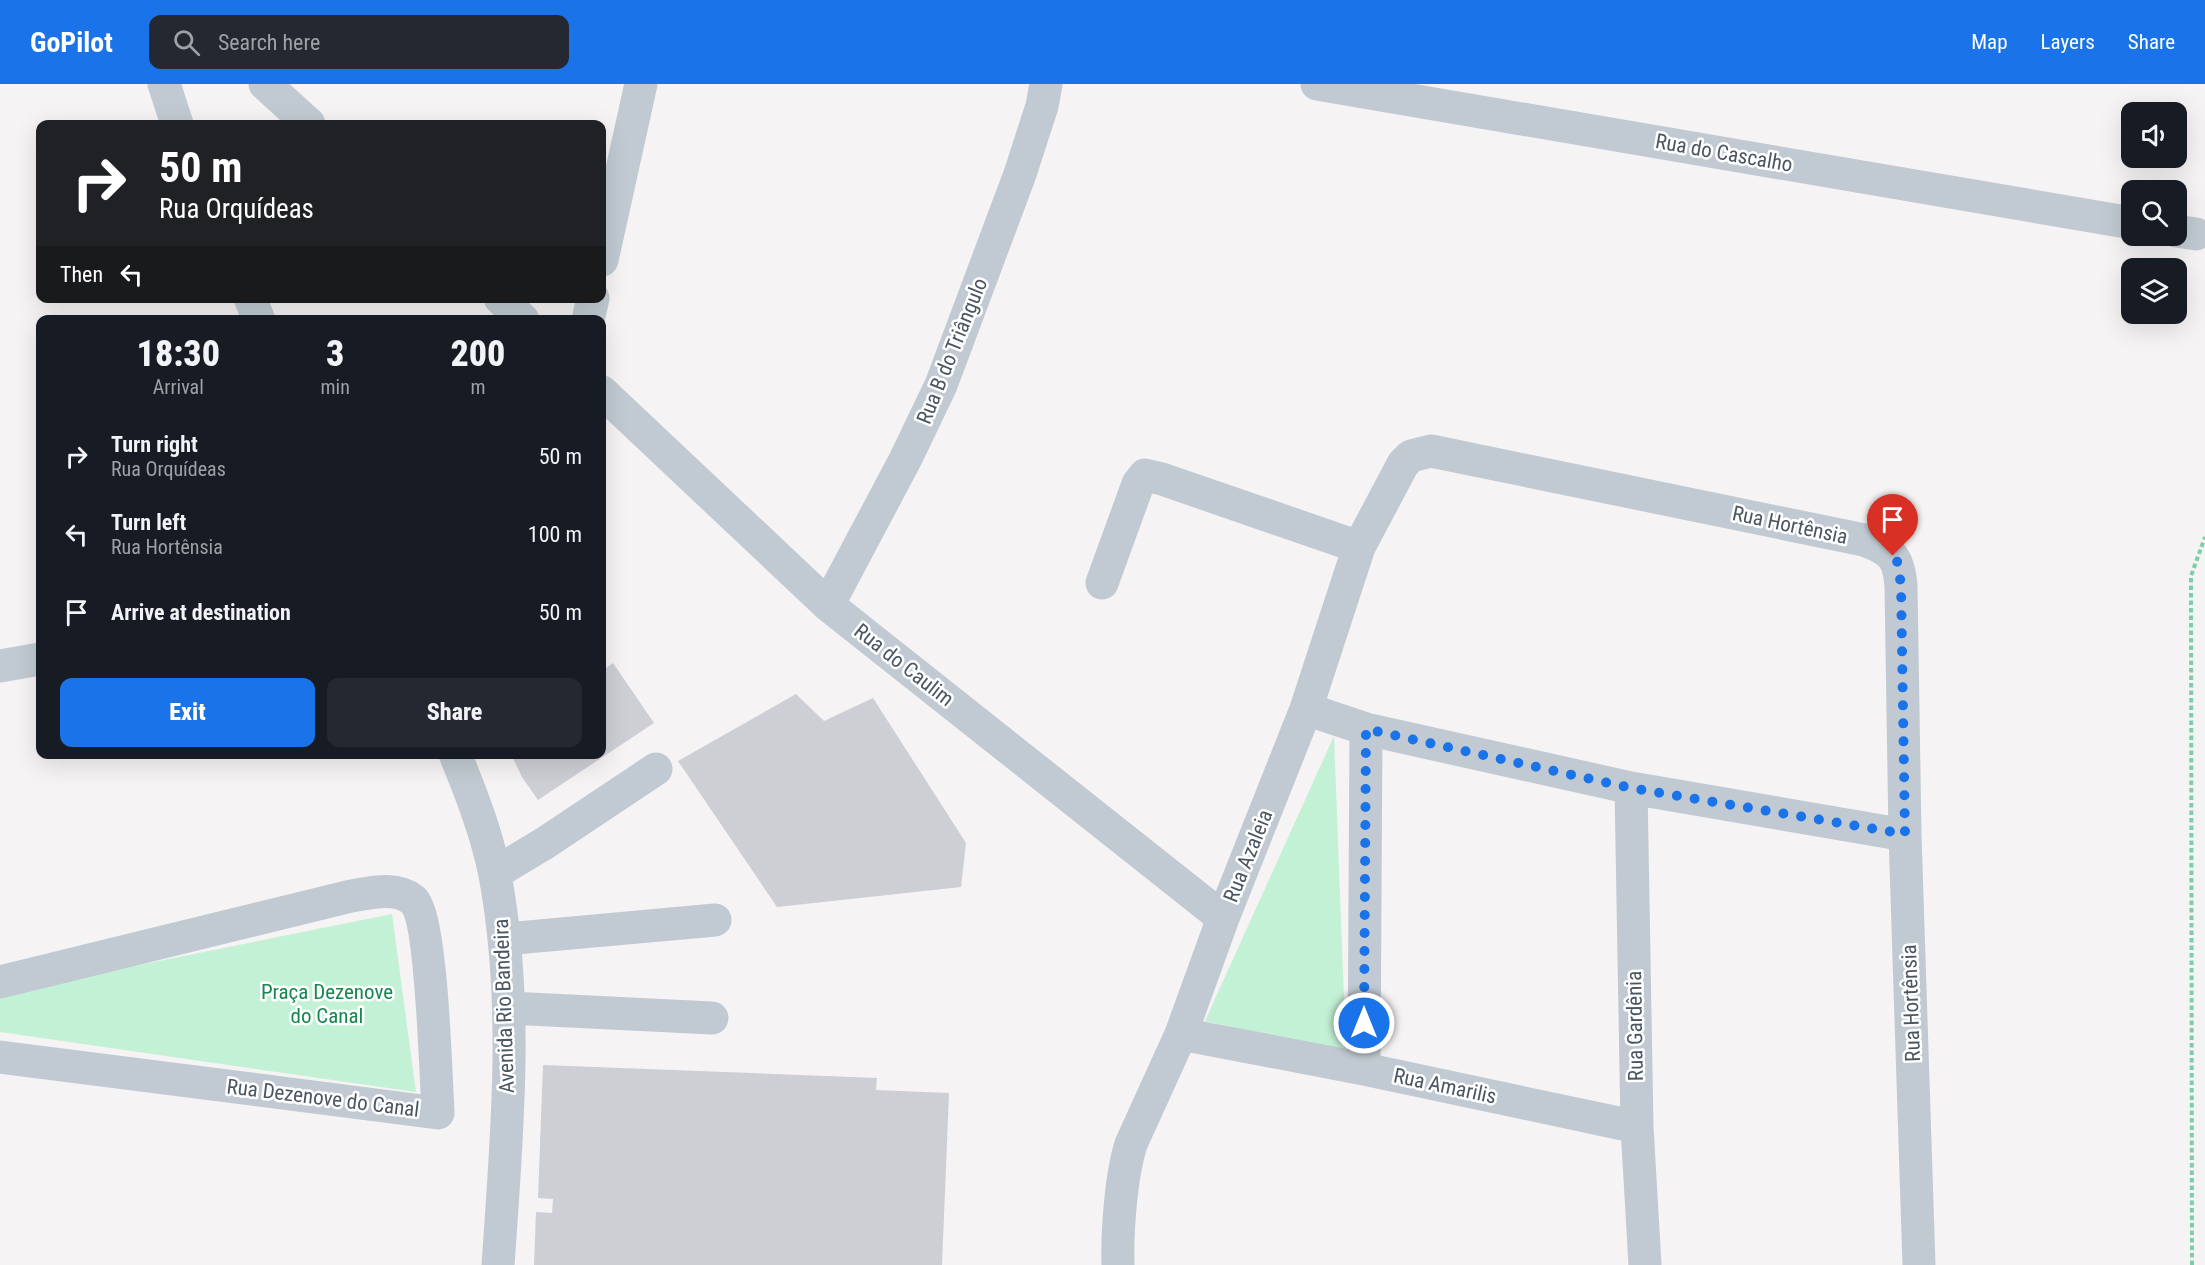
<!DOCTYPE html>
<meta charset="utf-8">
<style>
:root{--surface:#171b24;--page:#242831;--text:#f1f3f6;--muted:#9ea1a6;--accent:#1a73e8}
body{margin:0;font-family:"Roboto Condensed",sans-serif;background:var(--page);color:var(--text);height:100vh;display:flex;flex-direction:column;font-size:22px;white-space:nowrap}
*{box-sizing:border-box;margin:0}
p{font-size:20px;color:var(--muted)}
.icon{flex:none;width:33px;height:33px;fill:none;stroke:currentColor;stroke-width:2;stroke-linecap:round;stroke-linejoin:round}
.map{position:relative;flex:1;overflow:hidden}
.sheet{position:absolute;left:36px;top:231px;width:570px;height:444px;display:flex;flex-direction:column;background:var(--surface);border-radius:12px;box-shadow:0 6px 24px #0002}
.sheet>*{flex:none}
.top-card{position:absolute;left:36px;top:36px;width:570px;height:183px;border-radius:12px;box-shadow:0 6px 24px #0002;background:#202124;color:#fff;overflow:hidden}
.tools{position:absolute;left:2121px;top:18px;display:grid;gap:12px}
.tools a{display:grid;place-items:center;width:66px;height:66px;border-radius:12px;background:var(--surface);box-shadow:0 6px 24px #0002;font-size:30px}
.pin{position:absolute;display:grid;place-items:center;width:51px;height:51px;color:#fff;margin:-62px -26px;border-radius:50% 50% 50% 0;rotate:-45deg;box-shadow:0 0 6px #0007}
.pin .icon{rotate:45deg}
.me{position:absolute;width:66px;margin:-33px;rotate:0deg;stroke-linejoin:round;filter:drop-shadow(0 0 4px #0008)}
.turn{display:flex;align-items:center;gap:21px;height:126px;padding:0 24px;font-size:27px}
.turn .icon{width:78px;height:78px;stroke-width:2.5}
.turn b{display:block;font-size:42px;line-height:51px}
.then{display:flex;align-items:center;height:57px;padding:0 24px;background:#0003;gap:12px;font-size:22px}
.eta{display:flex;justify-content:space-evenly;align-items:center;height:102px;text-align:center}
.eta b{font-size:36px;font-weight:800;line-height:42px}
.button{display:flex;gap:12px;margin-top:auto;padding:12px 24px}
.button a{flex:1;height:69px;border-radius:12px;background:var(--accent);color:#fff;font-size:24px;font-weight:800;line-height:69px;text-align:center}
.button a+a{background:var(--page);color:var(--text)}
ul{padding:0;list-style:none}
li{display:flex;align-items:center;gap:18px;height:78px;padding:0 24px}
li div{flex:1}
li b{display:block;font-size:22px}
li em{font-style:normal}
header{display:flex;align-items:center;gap:36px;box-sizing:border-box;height:84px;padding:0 30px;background:var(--accent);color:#fff}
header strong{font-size:28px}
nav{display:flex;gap:33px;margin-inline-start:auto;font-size:21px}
.search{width:420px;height:54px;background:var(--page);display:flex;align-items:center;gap:15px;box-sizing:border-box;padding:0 21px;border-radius:12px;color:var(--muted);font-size:22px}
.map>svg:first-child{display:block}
.green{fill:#c3f1d5}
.building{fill:#cdcfd5}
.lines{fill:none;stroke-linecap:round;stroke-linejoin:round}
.path{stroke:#7ad0a6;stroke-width:4;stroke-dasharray:4.5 3;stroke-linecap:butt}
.minor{stroke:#c1cad2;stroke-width:33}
.route{stroke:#1a73e8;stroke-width:10;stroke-dasharray:0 18}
.labels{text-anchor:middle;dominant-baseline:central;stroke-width:5;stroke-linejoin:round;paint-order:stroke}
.street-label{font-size:21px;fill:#4a5661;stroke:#fff}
.park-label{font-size:21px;fill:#17864f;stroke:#fff}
</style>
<header>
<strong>GoPilot</strong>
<div class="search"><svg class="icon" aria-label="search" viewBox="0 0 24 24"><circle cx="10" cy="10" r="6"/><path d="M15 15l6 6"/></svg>Search here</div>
<nav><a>Map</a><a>Layers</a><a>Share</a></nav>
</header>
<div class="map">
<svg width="2205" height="1181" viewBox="0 0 2205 1181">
<rect width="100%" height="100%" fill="#f5f3f3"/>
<path class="green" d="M1334,652L1346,968L1205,937Z
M392,830L416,1008L0,948V909Z"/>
<path class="building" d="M613,579L654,639L538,716L522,693L511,670H602V587Z
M796,610L824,637L873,614L966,759L961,803L777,823L678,677Z
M543,981L877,994L876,1006L949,1009L942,1181H534L536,1128L552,1129L553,1115L538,1114Z"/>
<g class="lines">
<path class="path" d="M2192,1181L2191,492L2205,453"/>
<path class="minor" d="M164,0L177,40
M265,0L309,40
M1317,0L2132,139
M2176,147L2196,150
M602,176L641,0
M250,214L259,236
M500,214L523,236
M588,236L593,214
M602,308L828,521L1223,834
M1102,499L1138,400L1145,391L1162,395L1359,463
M828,521L905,376L941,301L1020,90L1042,22L1046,0
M0,582L40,575
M1306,625L1366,645L1631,704L1905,751
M455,670C471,709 487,750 495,791C519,920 507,1051 498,1181
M1631,704L1637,1043L1645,1181
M495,789L545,759L656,685
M505,855L715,836
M0,898L351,812C370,809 396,802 413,816C432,834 436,995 438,1029L0,973
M509,924L712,934
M1181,950L1364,985L1637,1043
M1364,985L1366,645
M1118,1181C1117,1147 1121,1092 1131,1060L1181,950L1223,834L1306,625L1359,463L1403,380L1411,372L1431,367L1864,456C1891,466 1899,473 1901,502L1905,751L1919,1181"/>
</g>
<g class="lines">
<path class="route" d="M1364,939L1366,645L1631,704L1905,750L1901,502L1898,479L1893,472"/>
</g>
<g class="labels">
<g class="street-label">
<text transform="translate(1724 69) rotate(10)">Rua do Cascalho</text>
<text transform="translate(952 267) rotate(-68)">Rua B do Triângulo</text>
<text transform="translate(1790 441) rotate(12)">Rua Hortênsia</text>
<text transform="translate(904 581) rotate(38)">Rua do Caulim</text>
<text transform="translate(1248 772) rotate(-68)">Rua Azaleia</text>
<text transform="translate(1911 919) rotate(-92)">Rua Hortênsia</text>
<text transform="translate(504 922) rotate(-92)">Avenida Rio Bandeira</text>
<text transform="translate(1635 942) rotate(-91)">Rua Gardênia</text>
<text transform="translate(1445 1002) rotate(12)">Rua Amarilis</text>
<text transform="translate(323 1014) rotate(7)">Rua Dezenove do Canal</text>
</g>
<g class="park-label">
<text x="327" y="908">Praça Dezenove<tspan x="327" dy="24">do Canal</tspan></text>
</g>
</g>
</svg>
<div class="tools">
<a><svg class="icon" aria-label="sound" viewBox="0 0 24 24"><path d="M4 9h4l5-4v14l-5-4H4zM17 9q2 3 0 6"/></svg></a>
<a><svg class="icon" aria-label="search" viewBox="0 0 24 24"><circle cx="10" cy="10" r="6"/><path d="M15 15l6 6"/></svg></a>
<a><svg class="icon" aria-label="layers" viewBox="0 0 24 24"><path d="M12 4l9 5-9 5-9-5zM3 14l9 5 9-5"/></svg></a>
</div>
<div class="pin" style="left:1893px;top:472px;background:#d93025"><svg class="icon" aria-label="arrive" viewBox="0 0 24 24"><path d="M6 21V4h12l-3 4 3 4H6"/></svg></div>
<svg class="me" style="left:1364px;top:939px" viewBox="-20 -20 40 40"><circle r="17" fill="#1a73e8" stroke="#fff" stroke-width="3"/><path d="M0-11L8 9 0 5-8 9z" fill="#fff"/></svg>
<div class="top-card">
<div class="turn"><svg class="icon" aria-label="right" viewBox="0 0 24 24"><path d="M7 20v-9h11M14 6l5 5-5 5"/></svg><div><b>50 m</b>Rua Orquídeas</div></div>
<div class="then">Then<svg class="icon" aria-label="left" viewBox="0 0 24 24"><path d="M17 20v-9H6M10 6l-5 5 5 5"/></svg></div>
</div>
<section class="sheet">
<div class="eta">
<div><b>18:30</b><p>Arrival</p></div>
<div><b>3</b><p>min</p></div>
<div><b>200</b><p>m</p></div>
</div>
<ul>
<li><svg class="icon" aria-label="right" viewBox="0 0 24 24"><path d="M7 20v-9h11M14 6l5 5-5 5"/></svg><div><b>Turn right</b><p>Rua Orquídeas</p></div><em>50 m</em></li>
<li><svg class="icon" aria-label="left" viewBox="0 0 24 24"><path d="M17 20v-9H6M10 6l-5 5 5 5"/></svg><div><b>Turn left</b><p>Rua Hortênsia</p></div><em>100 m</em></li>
<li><svg class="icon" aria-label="arrive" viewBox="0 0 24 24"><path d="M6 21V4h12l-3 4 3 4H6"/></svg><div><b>Arrive at destination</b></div><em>50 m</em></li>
</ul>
<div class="button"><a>Exit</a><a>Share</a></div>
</section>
</div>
